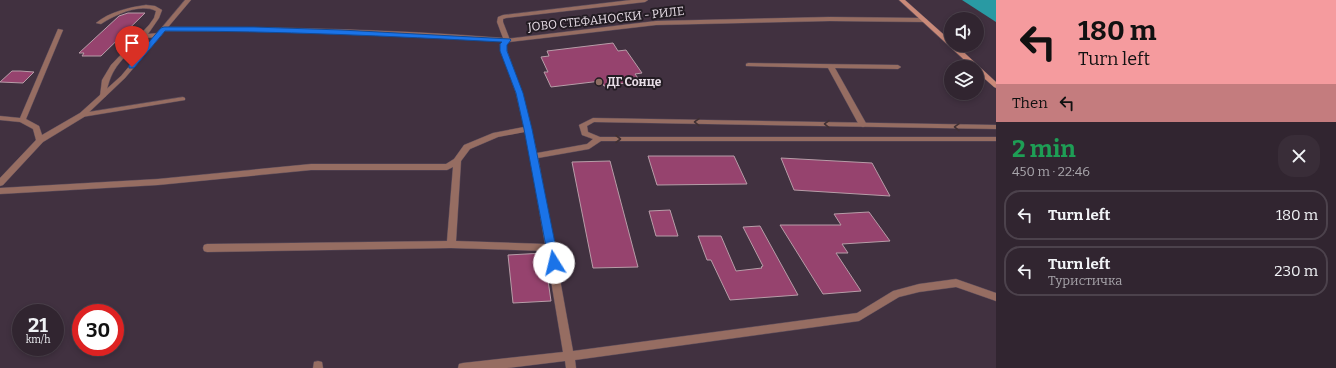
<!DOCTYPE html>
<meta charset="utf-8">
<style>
:root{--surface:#312530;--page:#392d38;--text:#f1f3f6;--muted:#a8a5ab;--line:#4c424c}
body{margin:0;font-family:Bitter,serif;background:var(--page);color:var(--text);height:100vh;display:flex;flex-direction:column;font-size:15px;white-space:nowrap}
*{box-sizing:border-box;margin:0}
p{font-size:13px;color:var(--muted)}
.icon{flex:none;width:22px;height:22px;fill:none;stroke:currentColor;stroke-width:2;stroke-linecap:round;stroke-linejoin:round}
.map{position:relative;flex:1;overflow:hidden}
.drawer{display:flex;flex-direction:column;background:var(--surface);width:340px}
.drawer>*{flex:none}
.guide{background:#f59b9e;color:#111;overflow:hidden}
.controls{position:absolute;left:944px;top:12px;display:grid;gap:8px}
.controls a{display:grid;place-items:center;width:40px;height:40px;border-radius:50%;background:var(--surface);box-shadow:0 2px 6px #0003,0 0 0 1px var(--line);font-size:20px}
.speed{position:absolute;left:12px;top:304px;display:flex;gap:8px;font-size:20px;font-weight:700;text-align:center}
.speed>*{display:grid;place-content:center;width:52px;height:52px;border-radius:50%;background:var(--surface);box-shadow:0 2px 6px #0003,0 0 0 1px var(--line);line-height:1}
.speed small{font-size:10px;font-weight:400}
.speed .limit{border:6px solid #d22;background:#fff;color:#111}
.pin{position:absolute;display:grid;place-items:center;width:34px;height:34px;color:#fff;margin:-41px -17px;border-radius:50% 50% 50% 0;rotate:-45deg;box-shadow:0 0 4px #0007}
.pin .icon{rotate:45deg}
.me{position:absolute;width:44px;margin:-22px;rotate:351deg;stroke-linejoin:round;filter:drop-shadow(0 0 3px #0008)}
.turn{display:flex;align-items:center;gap:14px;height:84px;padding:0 16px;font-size:18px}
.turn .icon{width:52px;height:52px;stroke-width:2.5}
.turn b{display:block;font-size:28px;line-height:34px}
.then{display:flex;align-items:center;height:38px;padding:0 16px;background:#0003;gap:8px;font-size:15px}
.round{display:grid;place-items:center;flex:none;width:42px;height:42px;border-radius:16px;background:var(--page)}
.head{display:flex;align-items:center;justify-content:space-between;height:68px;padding:0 16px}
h1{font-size:24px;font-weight:700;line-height:30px;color:#1e9e55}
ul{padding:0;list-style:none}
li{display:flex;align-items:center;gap:12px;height:50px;margin:0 8px 6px;padding:0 8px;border:2px solid var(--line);border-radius:16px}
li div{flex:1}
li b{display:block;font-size:15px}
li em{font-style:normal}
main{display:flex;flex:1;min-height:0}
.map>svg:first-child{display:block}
.water{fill:#299aa3}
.building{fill:#96436e;stroke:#b79da8}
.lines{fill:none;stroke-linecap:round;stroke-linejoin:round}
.lane-casing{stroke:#5c4d5b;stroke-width:1}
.street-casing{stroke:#5c4d5b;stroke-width:1}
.secondary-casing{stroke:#5c4d5b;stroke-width:1}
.lane{fill:#966d62;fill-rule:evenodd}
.street{fill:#966d62;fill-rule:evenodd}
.secondary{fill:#ca8a79;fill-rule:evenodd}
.oneway{stroke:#403033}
.route{fill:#1a73e8;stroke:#114b97}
.education-dot{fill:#8d6e63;stroke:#231c23;stroke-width:1.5}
.labels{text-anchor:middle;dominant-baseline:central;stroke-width:4;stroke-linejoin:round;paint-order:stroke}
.street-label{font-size:12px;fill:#e8dee7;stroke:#231c23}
.poi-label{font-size:12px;font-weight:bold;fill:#e8dee7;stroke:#231c23;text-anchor:start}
</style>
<main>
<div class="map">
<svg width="996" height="368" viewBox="0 0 996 368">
<rect width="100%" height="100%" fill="#413140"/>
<path class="water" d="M962,0H996V22Z"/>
<path class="building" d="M128,13H145L101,56H82L84,53H79L119,16Z
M613,43L618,51L626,50L642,73L635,74L640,81L604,86L601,81L551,87L544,72H548L541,57L549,56L547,51Z
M12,71H20L34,72L23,83L0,82Z
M648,156H734L747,184L657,185Z
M781,158L872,163L890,196L794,190Z
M610,161L638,267L593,268L572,162Z
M670,210L678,236H656L649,211Z
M869,212L890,241L842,244L848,253H836L861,291L823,294L780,225H841L834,214Z
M760,226L798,295L730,300L711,260H707L698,236H721L736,271L762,268L761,267L763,266L743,227Z
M544,253L551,301L513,303L508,255Z"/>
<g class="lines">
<g class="lane-casing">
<path id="lane" d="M631,0H648L645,2L506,18L503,19V22L510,40L507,42C392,33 278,31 163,31L160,29L163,27C277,27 390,29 503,38L497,22L498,17L503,15Z
M146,5L155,6L162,10L159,18L148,34L159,33L162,35L159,37L145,38C125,57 110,66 106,96L103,98L101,97L100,96L102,80L111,65L149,25L154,18L156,11C140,3 115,15 101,24L96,23C109,12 130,7 146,5Z
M748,63L898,65L901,67L898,69L835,68L867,125L863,127L859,125L828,68L746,66V64Z
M183,97L185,98V100L82,117L78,115L82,113Z
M318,361L322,362L323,368H313L314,362Z"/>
</g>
<g class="street-casing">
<path id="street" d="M185,0H191L125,78L84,117L43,142L3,185L0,186V178L36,140L33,129L20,122L0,120V116L20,118L58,29L63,30L26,119L39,126L42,135L80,113L121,76Z
M830,17L924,18L927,20L924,22L830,21L656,25L509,42L506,44L507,51L522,93L537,153L587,144L593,139L582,135L579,125L593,118L996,125V129L594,122L587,126L588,132L600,137H996V141H601L589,149L538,158L573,351L857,313L893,291L919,284L956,279L996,293V301L956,287L919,292L899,297L859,321L575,360L576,368H566L565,361L507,368H458L459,364L463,363L563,352L546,251L451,248L207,252L204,251L203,248L204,245L207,244L447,241L453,167L447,170H311L158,185L0,194V188L158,179L311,164H446L454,159L464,145L493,133L524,127L516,93L501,51L500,44L505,39L656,21ZM525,132L530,156L545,244L456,241L461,161L470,149L498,137Z"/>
</g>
<g class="secondary-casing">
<path id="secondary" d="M899,0H905L951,41V45H956L996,82V88L994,87L977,72V67H972Z"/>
</g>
<use href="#lane" class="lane"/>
<use href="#street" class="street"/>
<use href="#secondary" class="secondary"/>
</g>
<defs><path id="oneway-chevron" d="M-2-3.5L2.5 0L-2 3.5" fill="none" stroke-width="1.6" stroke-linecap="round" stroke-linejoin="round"/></defs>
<g class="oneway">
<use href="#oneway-chevron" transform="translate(697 122) rotate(-179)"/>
<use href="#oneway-chevron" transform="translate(827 124) rotate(-179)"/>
<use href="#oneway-chevron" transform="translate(957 127) rotate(-179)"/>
<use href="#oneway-chevron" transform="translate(618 139)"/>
</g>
<path class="route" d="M164,27H254L341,30L510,39L511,40L507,45V51L523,93L532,129L559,263L557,266L554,267L550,266L549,263L524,129L516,93L500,51V44L502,42C389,36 278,31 165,31L134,68H129V65L161,28Z"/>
<circle class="education-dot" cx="599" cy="82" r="4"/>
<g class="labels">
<g class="street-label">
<text transform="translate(606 19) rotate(-6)">ЈОВО СТЕФАНОСКИ - РИЛЕ</text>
</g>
<g class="poi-label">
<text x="607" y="82">ДГ Сонце</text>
</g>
</g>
</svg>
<div class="controls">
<a><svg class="icon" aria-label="sound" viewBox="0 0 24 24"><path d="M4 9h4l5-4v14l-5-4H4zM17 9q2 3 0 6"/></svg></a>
<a><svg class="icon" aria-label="layers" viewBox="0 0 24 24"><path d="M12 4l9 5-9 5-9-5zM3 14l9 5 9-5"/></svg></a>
</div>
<div class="speed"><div>21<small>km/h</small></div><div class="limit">30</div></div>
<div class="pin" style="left:132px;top:67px;background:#d93025"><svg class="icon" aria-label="arrive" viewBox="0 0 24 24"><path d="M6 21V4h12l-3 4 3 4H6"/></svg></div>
<svg class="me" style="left:554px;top:263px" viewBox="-20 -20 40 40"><circle r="19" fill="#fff"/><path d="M0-13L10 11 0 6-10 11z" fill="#1a73e8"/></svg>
</div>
<section class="drawer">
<div class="guide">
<div class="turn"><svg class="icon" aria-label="left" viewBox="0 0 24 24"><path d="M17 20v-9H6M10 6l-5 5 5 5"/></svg><div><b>180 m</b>Turn left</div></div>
<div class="then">Then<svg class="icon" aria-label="left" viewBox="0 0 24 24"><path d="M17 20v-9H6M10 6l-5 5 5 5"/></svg></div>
</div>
<div class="head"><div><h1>2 min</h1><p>450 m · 22:46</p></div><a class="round"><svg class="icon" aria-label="close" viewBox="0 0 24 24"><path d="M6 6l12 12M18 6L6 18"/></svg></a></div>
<ul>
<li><svg class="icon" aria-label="left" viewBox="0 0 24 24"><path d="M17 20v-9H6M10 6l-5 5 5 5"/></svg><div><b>Turn left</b></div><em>180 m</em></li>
<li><svg class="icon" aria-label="left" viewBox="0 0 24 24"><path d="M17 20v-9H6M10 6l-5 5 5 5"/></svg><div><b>Turn left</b><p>Туристичка</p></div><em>230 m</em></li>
</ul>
</section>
</main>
